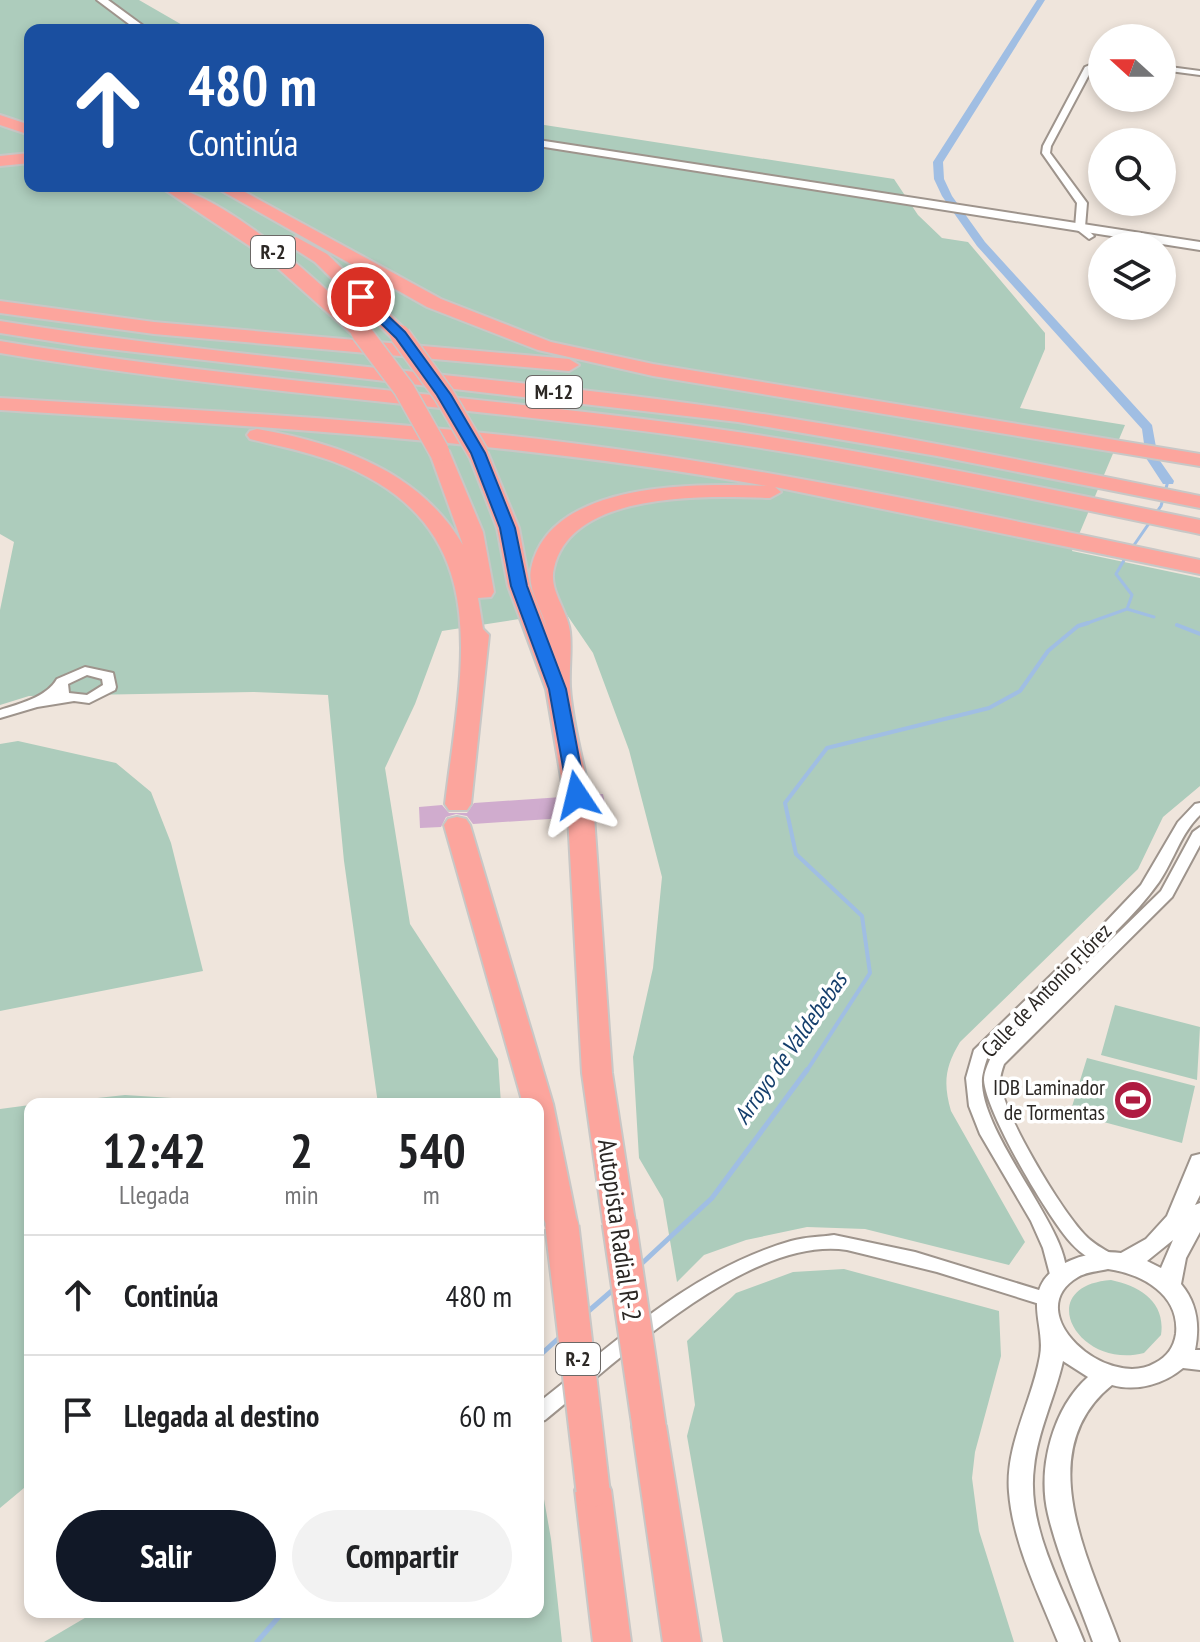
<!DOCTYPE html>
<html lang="es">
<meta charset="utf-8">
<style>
:root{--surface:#fff;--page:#f2f2f2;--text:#202124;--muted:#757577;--line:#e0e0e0;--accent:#111827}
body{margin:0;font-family:"PT Sans Narrow",sans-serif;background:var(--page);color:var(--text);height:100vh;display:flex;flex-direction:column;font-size:30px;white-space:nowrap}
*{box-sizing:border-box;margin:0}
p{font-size:26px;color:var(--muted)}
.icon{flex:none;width:44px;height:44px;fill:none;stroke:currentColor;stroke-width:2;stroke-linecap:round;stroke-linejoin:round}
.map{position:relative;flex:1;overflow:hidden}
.drawer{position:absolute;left:24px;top:1098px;width:520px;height:520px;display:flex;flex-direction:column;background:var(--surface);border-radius:16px;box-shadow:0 4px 12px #0003}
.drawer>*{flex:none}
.hud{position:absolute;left:24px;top:24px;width:520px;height:168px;border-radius:16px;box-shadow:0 4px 12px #0003;background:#1a4fa0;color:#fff;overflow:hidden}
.needle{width:52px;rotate:291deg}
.tools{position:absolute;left:1088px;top:24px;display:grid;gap:16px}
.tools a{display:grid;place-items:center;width:88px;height:88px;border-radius:50%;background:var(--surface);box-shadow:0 4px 12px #0003;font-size:40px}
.pin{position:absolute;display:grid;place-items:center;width:68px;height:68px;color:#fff;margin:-34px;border:4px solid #fff;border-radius:50%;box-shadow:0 2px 8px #0007}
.me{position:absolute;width:88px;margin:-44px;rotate:350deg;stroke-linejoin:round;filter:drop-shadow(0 0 6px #0008)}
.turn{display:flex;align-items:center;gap:28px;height:168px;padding:0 32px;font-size:36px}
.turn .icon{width:104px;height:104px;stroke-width:2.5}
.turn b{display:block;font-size:56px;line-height:68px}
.eta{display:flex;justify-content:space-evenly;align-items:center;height:136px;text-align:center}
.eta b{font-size:48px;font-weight:600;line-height:56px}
.cta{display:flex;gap:16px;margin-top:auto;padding:16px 32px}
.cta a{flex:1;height:92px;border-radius:48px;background:var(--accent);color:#fff;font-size:32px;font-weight:600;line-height:92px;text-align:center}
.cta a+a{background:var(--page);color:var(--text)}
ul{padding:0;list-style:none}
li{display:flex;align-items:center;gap:24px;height:120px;padding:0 32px;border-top:2px solid var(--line)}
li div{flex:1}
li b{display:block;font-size:30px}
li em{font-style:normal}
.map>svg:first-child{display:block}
.green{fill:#adccbc}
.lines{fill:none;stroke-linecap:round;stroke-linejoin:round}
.stream-far2{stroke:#a0bee3;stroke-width:3}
.stream-far1{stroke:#a0bee3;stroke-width:4}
.stream{stroke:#a0bee3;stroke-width:5}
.canal{fill:#a0bee3;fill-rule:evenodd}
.building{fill:#d0acce}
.minor-casing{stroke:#9e948c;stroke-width:4}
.tertiary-casing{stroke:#9e948c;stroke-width:4}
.motorway-casing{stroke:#c8c7c6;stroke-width:4}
.minor{fill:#fff;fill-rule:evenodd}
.tertiary{fill:#fff;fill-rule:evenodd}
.motorway{fill:#fca59d;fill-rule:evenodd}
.motorway-bridge-far1-casing{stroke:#c8c7c6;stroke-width:23;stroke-linecap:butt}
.motorway-bridge-casing{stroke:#c8c7c6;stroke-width:37;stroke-linecap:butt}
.motorway-bridge-far1{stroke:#fca59d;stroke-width:20}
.motorway-bridge{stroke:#fca59d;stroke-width:33}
.route{fill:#1a73e8;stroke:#114b97;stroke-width:2}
.labels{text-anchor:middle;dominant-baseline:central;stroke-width:7;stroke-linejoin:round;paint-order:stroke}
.shield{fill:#fff;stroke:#6b6866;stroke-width:2}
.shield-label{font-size:20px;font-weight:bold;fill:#2c2825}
.street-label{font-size:22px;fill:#2c2825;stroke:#fff}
.poi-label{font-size:22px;fill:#2c2825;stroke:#fff;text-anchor:end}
.water-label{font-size:24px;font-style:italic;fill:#143e6c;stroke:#fff}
.near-street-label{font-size:26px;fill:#2c2825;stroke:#fff}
</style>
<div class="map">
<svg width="1200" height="1642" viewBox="0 0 1200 1642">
<rect width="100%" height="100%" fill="#efe5dc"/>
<path class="green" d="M0,0H139L191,30H30V186H538V124L894,179L918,215L942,238L968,242L1045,333V349L1020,408L1125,425L1072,551L1200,578V786L1163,817L1138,869L960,1042C945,1067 943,1083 951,1111L1025,1242L1009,1265L865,1229L807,1227L746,1240L704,1255L677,1282L663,1199L639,1158L633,1057L653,968L662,877L629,750L593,653L565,612L442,631L415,704L385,768L410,924L498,1059L501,1104H378L344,861L328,695L253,692L29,696L0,705V610L14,542L0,534Z
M18,741L116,763L151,792L171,843L203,971L0,1011V744Z
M1115,1005L1200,1027L1197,1080L1101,1055Z
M1087,1058L1195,1086L1182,1143L1070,1113Z
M125,1095L235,1102L236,1104H42Z
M30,1105V1483L0,1508V1109Z
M844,1269L999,1311L1001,1356L975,1452L972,1478L979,1531L1014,1642H723L687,1436L695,1405L687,1341L736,1293L793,1272Z
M1111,1280C1140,1286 1166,1302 1161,1335L1144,1353C1077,1370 1032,1286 1111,1280Z
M538,1465L551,1539L562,1642H44L95,1612H538Z"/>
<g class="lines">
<path class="stream-far2" d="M1132,548L1161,506L1168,481
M1127,609L1154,617
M1082,625L1127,609L1132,595L1116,574L1127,555"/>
<path class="stream-far1" d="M1177,625L1200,634
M806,1072L870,973L862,916L796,854L785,803L827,748L989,708L1020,691L1048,651L1078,626L1088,623"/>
<path class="stream" d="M638,1267L712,1198L807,1070
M584,1315L614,1289
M538,1357L560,1337
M257,1642L283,1612"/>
<path class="canal" d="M1037,0H1045L943,162L944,179L952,196L985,242L1152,425L1158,458L1174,481L1173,484H1163L1146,458L1142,429L977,246L942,196L934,179L933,162Z"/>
</g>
<path class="building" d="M593,794H603L607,814L597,815L591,807L580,805L570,808L565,818L473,824L467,816L456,814L446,817L441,827L420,828L419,807L442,805L449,813H467L474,803L562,797L568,804H586Z"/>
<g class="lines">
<g class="minor-casing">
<path id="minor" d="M1102,60V65L1092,69L1051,146L1050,153L1087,203L1085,227L1094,236L1089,239L1075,228L1077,203L1042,153L1043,146L1085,67Z
M1162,66L1200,71V75L1162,70Z
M85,667L113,673L116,687L115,690L89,703L74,701L37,707L0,718V710C19,704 47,697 57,679ZM87,675L102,679L103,685L87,695L69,693L68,684Z
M1200,803V815C1181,833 1174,860 1159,882C1135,916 1101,945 1071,974C1050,993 1030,1013 1009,1033C1003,1039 992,1046 989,1054C986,1060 983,1071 982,1078C978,1136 1082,1243 1064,1282L1058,1284L1052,1282L1043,1248L1031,1221L980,1134L969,1106L966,1078L974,1050L1102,926L1141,885L1178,822L1195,804Z
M1200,827V845L1172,897L1004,1064C1002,1070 1000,1075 1000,1082C1004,1116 1060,1208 1084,1234C1092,1243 1103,1249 1114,1255L1117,1260L1114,1265L1108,1267C1095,1263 1081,1254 1072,1244C1048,1218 986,1113 984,1080C984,1072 988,1064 991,1057L1161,891L1193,832Z
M834,1235L915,1252L1052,1294L1055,1299L1052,1304L1046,1306L937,1272L847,1250C749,1235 617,1362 545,1420L538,1422V1403C617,1341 693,1269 791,1241C805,1237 820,1237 834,1235Z"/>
</g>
<g class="tertiary-casing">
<path id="tertiary" d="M97,0H108L149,30H137Z
M538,140L1200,242V250L538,146Z
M1200,1154V1195L1195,1205L1200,1203V1232L1186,1258L1181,1284C1197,1303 1200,1325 1195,1350H1200V1370L1183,1368C1164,1384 1137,1392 1112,1385C1029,1452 1091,1564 1119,1642H1093C1078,1600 1058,1557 1048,1514C1037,1468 1053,1408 1088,1377L1063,1361C1055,1397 1038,1430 1034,1467C1026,1527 1063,1588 1084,1642H1058C1039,1594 1013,1544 1009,1492C1005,1445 1032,1402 1040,1356C1045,1330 1028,1304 1044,1280C1059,1259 1097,1249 1121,1253L1146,1239L1167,1216L1192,1156ZM1173,1240L1161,1268L1147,1261ZM1108,1269C1142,1274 1180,1294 1176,1334C1174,1347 1167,1357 1155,1363C1107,1391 1018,1312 1078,1277C1086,1272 1099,1271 1108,1269Z"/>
</g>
<g class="motorway-casing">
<path id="motorway" d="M0,115L30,125V135L0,125Z
M30,153V163L0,166V156Z
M159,186C220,186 322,286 368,328V336H354L263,255Z
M213,186H234L441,299L551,342L653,364L1200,454V466L653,376L538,350L427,307Z
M296,237L327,254L407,331V339H393L315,262L290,246L287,242Z
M0,301L154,322L569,359L579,365L569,371L154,334L0,313Z
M0,321C223,357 448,372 672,401C849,424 1025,461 1200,496V508L937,456L738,422L83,346L0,333Z
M0,341C221,378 444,393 666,422C846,445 1023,484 1200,520V534C1023,497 846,458 666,434C444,405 221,390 0,353Z
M0,398C191,410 382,419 571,443C783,470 992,516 1200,560V574L775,487L781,492L770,498C708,496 572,490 554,568C548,590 568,610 570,632C572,650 569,668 570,687C572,722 583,760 590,795L586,801H568L564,795L546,689L508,586L497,528L468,453L478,447L488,453L519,528L530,586L547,628C542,609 527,589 531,569C549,480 698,483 767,486C513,441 257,426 0,410Z
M257,429C338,443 420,471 463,545L429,451L439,445L449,451L483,532L494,592L491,597L478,598L483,629L489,635L471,804L467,810H449L445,804C462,662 500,524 332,461C305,451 278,446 250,439L247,435L250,431Z
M581,808L590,810L594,816L612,1073L635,1222L630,1231L619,1234L608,1231L603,1222L582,1073L568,816L572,810Z
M457,817L466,819L470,825L553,1104L578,1227L573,1236L562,1240L551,1236C531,1198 538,1146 538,1104H523L444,825L448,819Z
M649,1411L661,1415L666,1426L701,1642H663L632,1426L637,1415Z
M593,1474L606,1479L611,1490L631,1642H593L575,1490L580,1479Z"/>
</g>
<use href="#minor" class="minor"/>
<use href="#tertiary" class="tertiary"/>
<use href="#motorway" class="motorway"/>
<g class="motorway-bridge-far1-casing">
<path id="motorway-bridge-far1" d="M361,332L404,389L439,451
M400,335L444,395L478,453"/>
</g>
<g class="motorway-bridge-casing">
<path id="motorway-bridge" d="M619,1222L649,1426
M562,1227L593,1490"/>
</g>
<use href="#motorway-bridge-far1" class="motorway-bridge-far1"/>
<use href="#motorway-bridge" class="motorway-bridge"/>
</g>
<path class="route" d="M356,294H365L405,332L451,395L485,453L515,528L527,586L566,689L586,795L584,799L577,801L568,795L549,689L511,586L500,528L471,453L437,395L396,338L356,299Z"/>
<defs>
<g id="stadium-disc" transform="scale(2)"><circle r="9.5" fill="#af1b41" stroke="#fff"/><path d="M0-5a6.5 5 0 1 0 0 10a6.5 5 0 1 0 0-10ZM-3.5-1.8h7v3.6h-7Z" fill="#fff"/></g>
</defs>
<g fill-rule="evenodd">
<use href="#stadium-disc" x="1133" y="1100"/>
</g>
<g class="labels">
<g class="shield">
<rect x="251" y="236" width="44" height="32" rx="6"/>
<rect x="526" y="376" width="56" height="32" rx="6"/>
<rect x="556" y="1343" width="44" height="32" rx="6"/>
</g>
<g class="shield-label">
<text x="273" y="252">R-2</text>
<text x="554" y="392">M-12</text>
<text x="578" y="1359">R-2</text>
</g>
<g class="street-label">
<text transform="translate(1046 990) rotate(-46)">Calle de Antonio Flórez</text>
</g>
<g class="poi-label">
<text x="1105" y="1087">IDB Laminador<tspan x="1105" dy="25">de Tormentas</tspan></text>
</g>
<g class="water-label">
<text transform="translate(790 1048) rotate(-55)">Arroyo de Valdebebas</text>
</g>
<g class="near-street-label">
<text transform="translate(620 1230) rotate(82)">Autopista Radial R-2</text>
</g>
</g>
</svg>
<div class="tools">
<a><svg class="needle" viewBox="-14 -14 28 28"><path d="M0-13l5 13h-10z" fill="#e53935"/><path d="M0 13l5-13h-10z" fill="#757577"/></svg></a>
<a><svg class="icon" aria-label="search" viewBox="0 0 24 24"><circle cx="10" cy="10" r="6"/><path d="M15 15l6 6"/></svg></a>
<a><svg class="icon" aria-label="layers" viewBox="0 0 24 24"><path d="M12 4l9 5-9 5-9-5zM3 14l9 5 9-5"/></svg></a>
</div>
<div class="pin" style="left:361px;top:297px;background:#d93025"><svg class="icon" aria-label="arrive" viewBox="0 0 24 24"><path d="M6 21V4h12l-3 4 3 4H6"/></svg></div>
<svg class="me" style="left:577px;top:795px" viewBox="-20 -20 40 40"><path d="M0-17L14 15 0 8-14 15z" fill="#1a73e8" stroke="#fff" stroke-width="4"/></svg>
<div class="hud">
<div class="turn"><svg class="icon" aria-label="ahead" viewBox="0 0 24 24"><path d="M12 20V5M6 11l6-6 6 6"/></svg><div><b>480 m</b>Continúa</div></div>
</div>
<section class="drawer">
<div class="eta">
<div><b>12:42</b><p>Llegada</p></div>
<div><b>2</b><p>min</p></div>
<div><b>540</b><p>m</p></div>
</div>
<ul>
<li><svg class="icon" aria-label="ahead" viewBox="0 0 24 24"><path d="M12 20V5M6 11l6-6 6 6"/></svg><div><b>Continúa</b></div><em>480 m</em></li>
<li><svg class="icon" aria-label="arrive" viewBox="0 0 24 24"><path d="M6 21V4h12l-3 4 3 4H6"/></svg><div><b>Llegada al destino</b></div><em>60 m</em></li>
</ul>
<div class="cta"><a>Salir</a><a>Compartir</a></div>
</section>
</div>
